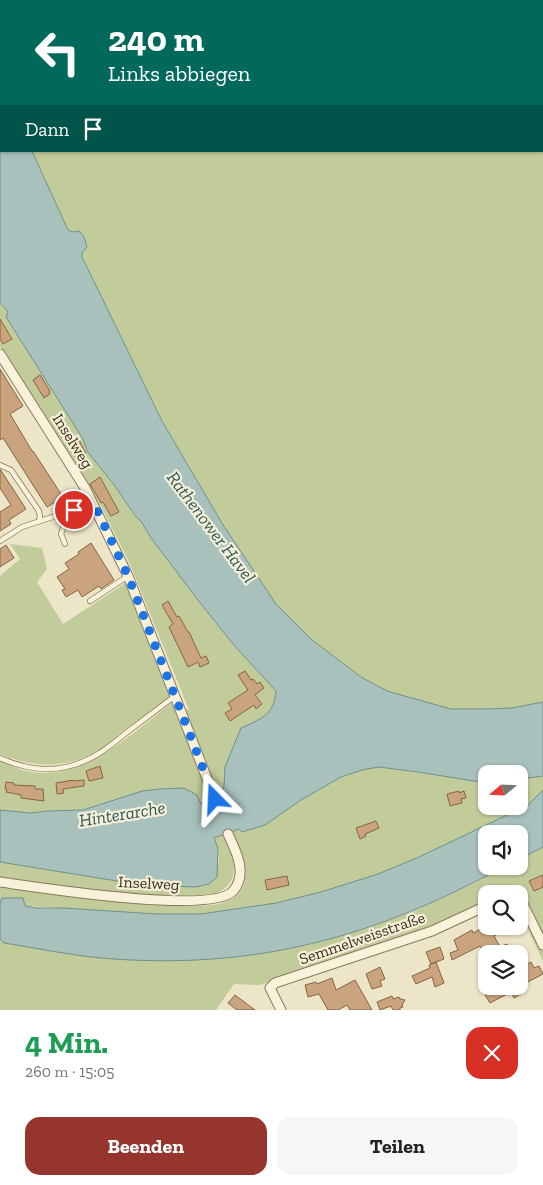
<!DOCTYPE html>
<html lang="de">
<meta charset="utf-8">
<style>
:root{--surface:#fff;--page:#f6f6f6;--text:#222;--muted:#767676;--accent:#96352e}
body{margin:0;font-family:"Zilla Slab",serif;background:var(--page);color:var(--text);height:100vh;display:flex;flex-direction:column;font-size:19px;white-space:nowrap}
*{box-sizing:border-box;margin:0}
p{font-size:16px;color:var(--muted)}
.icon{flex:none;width:28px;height:28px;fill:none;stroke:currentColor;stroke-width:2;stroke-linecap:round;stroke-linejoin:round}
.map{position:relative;height:1010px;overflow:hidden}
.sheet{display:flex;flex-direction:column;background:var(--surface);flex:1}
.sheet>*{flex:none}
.banner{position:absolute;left:0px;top:0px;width:544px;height:152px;box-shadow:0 1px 4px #0004;background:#00695c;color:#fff;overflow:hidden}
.needle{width:32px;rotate:251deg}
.tools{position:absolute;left:478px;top:765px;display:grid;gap:10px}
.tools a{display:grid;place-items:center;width:50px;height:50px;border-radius:10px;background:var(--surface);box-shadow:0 1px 4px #0004;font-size:25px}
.pin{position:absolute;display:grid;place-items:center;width:42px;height:42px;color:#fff;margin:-21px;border:2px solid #fff;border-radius:50%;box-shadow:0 1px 5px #0007}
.me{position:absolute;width:55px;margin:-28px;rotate:339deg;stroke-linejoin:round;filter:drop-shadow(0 0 4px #0008)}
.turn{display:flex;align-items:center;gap:18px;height:105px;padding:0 25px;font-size:22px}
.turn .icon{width:65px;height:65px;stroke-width:2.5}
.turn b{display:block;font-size:35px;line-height:42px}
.then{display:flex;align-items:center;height:48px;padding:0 25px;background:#0003;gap:10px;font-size:19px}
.round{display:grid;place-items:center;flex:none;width:52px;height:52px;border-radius:15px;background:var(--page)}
.summary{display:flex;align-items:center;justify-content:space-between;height:85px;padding:0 25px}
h1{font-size:30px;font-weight:800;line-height:38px;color:#1e9e55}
.button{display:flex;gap:10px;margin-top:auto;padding:10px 25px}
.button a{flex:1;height:58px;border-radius:15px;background:var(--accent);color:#fff;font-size:20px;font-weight:800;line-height:58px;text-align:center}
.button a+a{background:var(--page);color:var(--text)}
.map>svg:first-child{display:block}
.green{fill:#c2cc9b}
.water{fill:#a8c1bc;stroke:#6f908a}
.building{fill:#caa47e;stroke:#886343}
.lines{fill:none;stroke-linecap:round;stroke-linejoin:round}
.service-casing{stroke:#89785d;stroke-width:6}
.minor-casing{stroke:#89785d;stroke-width:11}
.service{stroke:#f8f2db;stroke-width:4.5}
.minor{stroke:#f8f2db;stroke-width:9}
.route{stroke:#1a73e8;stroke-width:9;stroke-dasharray:0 16.2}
.labels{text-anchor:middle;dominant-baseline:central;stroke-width:4.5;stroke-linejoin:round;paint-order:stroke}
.street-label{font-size:16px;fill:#3a2e20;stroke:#f5efd7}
.water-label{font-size:18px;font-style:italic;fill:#305859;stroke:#f5efd7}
</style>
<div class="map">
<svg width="543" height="1010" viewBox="0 0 543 1010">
<rect width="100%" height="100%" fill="#ede5c7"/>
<path class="green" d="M0,0H543V702L512,708L484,709H451L387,691L361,677L311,639L276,604L223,525L162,421L82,257V253L86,249L76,231L73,232L68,230L32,151H542V1H1V85Z
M0,303L8,312L6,317L83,439L87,451L115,486L134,516L141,521L151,538L201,604L233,644L276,691C274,715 261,719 241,728L225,767L224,786L219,798L216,787L208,789L213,800L201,804L184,788L142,791L83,810L48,811L30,813L0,810V760C10,765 21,771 32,772C86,780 133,732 172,703L189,710L130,564L102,508L84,476L0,346Z
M10,544L42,548L47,569L37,582L63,624L127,582L169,688V698C154,709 138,720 123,731C114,737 107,745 99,750C69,769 31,768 0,754V576L20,559Z
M379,767L418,772L480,782H486V806H519V779L543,776V790L529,805L419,857L378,874L321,892L276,903L201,914H157L25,906L23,898H2L0,903V887C59,894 118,904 177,905C191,905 209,907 223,903C228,901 235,898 239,893C253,877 239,848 232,832L301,800L341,777L362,770Z
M225,834C233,857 244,880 216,894C144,901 72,887 0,878V862L123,882L196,887L219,861L218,849L214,838Z
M543,847V961L519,911V894H510L509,891L502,894H486V902L437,926L353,956L259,985L234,984L216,1010H0V939L4,943L100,958L155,961L305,946L365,929L412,912L471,885L505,866H519V859Z"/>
<path class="water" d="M0,83L1,151H32L68,230L73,232L79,231L84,237L87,247L82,253V257L162,421L223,525L276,604L311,639L361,677L387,691L451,709H484L512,708L543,702V776L519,779V774H486V782H480L418,772L379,767L362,770L341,777L301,800L265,825L242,832L239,829L214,838L218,848L217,877L209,884L196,887L168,886L123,882L0,862V810L30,813L48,811L83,810L142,791L160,789L184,788L197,795L201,804L219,798L224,786L225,767L241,728C261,719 274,715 276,691L233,644L201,604L151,538L141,521L135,516L115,486L87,451L83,439L6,317L8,312L0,303Z
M543,790V847L519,859V834H486V866H505C374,938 252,971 101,958C69,955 36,948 4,943L0,939V904L2,898H23L25,906L37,908H63L157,914H201L276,903L321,892L378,874L419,857L528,805Z"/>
<path class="building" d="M0,319L12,339L3,344L0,339Z
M0,369L23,406L10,414L32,451H33L63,497L47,507L3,438L0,440Z
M40,375L50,391L49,392L50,394L44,398L33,380Z
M79,440L86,454L84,455L89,462L83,467L81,464L80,465L74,454L78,452L72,443Z
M0,469L26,509L9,520L11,524L0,531V512L11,505L0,488Z
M100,477L119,512L111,516L103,502L101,503L90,484Z
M91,543L114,580L101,589L99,586L82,597L78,590L66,597L62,590L65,589L57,577L69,569L65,563L79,554L78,552Z
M6,545L14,558L0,567V549Z
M168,601L177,617L179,616L188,632H189L201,658L206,656L209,663L200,667L198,662L188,667L169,627L173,624L162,605Z
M245,671L251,680L253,679L257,684L260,682L264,688L255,695L262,704L256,709L254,705L230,721L225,713L232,709L228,703L248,690L238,675Z
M100,766L103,778L89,781L86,771Z
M74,780V781L84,780V786L63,789L64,793L57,794L56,783Z
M6,782L14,783V785L35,786V789H43L44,801L21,798V795L6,792L7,789H5Z
M459,791V793L464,791L466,798L461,799L462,803L450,806L447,794Z
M376,821L379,828L365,834L366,836L360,839L356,828Z
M543,875V887L534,891L529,881Z
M287,876L289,885L267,890L265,880Z
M486,926H500L502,932L494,936L500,947L507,944L512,954H486V959L480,946L452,960L450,953L458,950L454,940L472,930L473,933Z
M440,947L444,959L431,964L426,952Z
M519,955L524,966L531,962L534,968L539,966L543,974L520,986H522L524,992L514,998L511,992L490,1003L485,995L502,986H519Z
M436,962L444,983L435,987L432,977L416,984L412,976L430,968L429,965Z
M380,967L385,979L380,981L382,986L372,989L366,974Z
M332,978L336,990L355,980L372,1010H350L347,1005L338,1010H328L319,994L308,997L305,985L316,982L317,984Z
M235,995L255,1010H237L228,1003Z
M392,996L393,999L399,997L400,999L405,1000L402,1005L403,1007L400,1008V1010H393L391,1006L380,1010L377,1002Z"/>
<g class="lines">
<g class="service-casing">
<path id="service" d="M0,465L11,470L39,511L40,517L39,521
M0,541L22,527L74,510L91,501
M65,544L61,534L63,528L96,508
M90,601L128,576
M0,758C33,773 67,773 98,754C108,748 117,740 126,733C142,721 158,709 175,696"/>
</g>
<g class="minor-casing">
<path id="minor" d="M0,354L85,488L128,576L215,799
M0,882C36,887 212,915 233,891C248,874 236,851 228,834
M519,896L543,945
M281,1010L270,988L275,983L432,931L486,906"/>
</g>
<use href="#service" class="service"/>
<use href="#minor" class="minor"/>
</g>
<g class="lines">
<path class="route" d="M74,510L92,501L96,508L128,576L215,799"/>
</g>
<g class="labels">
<g class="street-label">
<text transform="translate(73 441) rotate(58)">Inselweg</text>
<text transform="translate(149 883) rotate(3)">Inselweg</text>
<text transform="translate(362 938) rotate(-19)">Semmelweisstraße</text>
</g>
<g class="water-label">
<text transform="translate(211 527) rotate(53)">Rathenower Havel</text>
<text transform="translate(122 814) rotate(-9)">Hinterarche</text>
</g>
</g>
</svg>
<div class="tools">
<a><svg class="needle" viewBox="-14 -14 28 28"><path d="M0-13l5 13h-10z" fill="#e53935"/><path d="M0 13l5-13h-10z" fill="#767676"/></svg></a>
<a><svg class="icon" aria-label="sound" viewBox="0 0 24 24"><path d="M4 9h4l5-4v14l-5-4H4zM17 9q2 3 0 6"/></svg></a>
<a><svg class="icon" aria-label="search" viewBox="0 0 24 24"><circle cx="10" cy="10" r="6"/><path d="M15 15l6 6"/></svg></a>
<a><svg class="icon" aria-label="layers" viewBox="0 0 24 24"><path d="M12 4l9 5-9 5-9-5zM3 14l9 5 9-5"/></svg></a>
</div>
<div class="pin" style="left:74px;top:510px;background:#d93025"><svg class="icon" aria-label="arrive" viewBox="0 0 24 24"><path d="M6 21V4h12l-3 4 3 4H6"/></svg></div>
<svg class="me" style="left:215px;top:799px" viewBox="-20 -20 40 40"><path d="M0-17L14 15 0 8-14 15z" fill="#1a73e8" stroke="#fff" stroke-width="4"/></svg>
<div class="banner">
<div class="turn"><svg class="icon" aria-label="left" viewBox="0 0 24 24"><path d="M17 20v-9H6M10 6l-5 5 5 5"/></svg><div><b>240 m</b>Links abbiegen</div></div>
<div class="then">Dann<svg class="icon" aria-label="arrive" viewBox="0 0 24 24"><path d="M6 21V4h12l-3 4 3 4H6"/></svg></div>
</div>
</div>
<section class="sheet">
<div class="summary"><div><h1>4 Min.</h1><p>260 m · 15:05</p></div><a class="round" style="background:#d93025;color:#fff"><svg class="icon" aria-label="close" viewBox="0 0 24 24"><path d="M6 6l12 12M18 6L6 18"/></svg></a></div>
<div class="button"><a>Beenden</a><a>Teilen</a></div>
</section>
